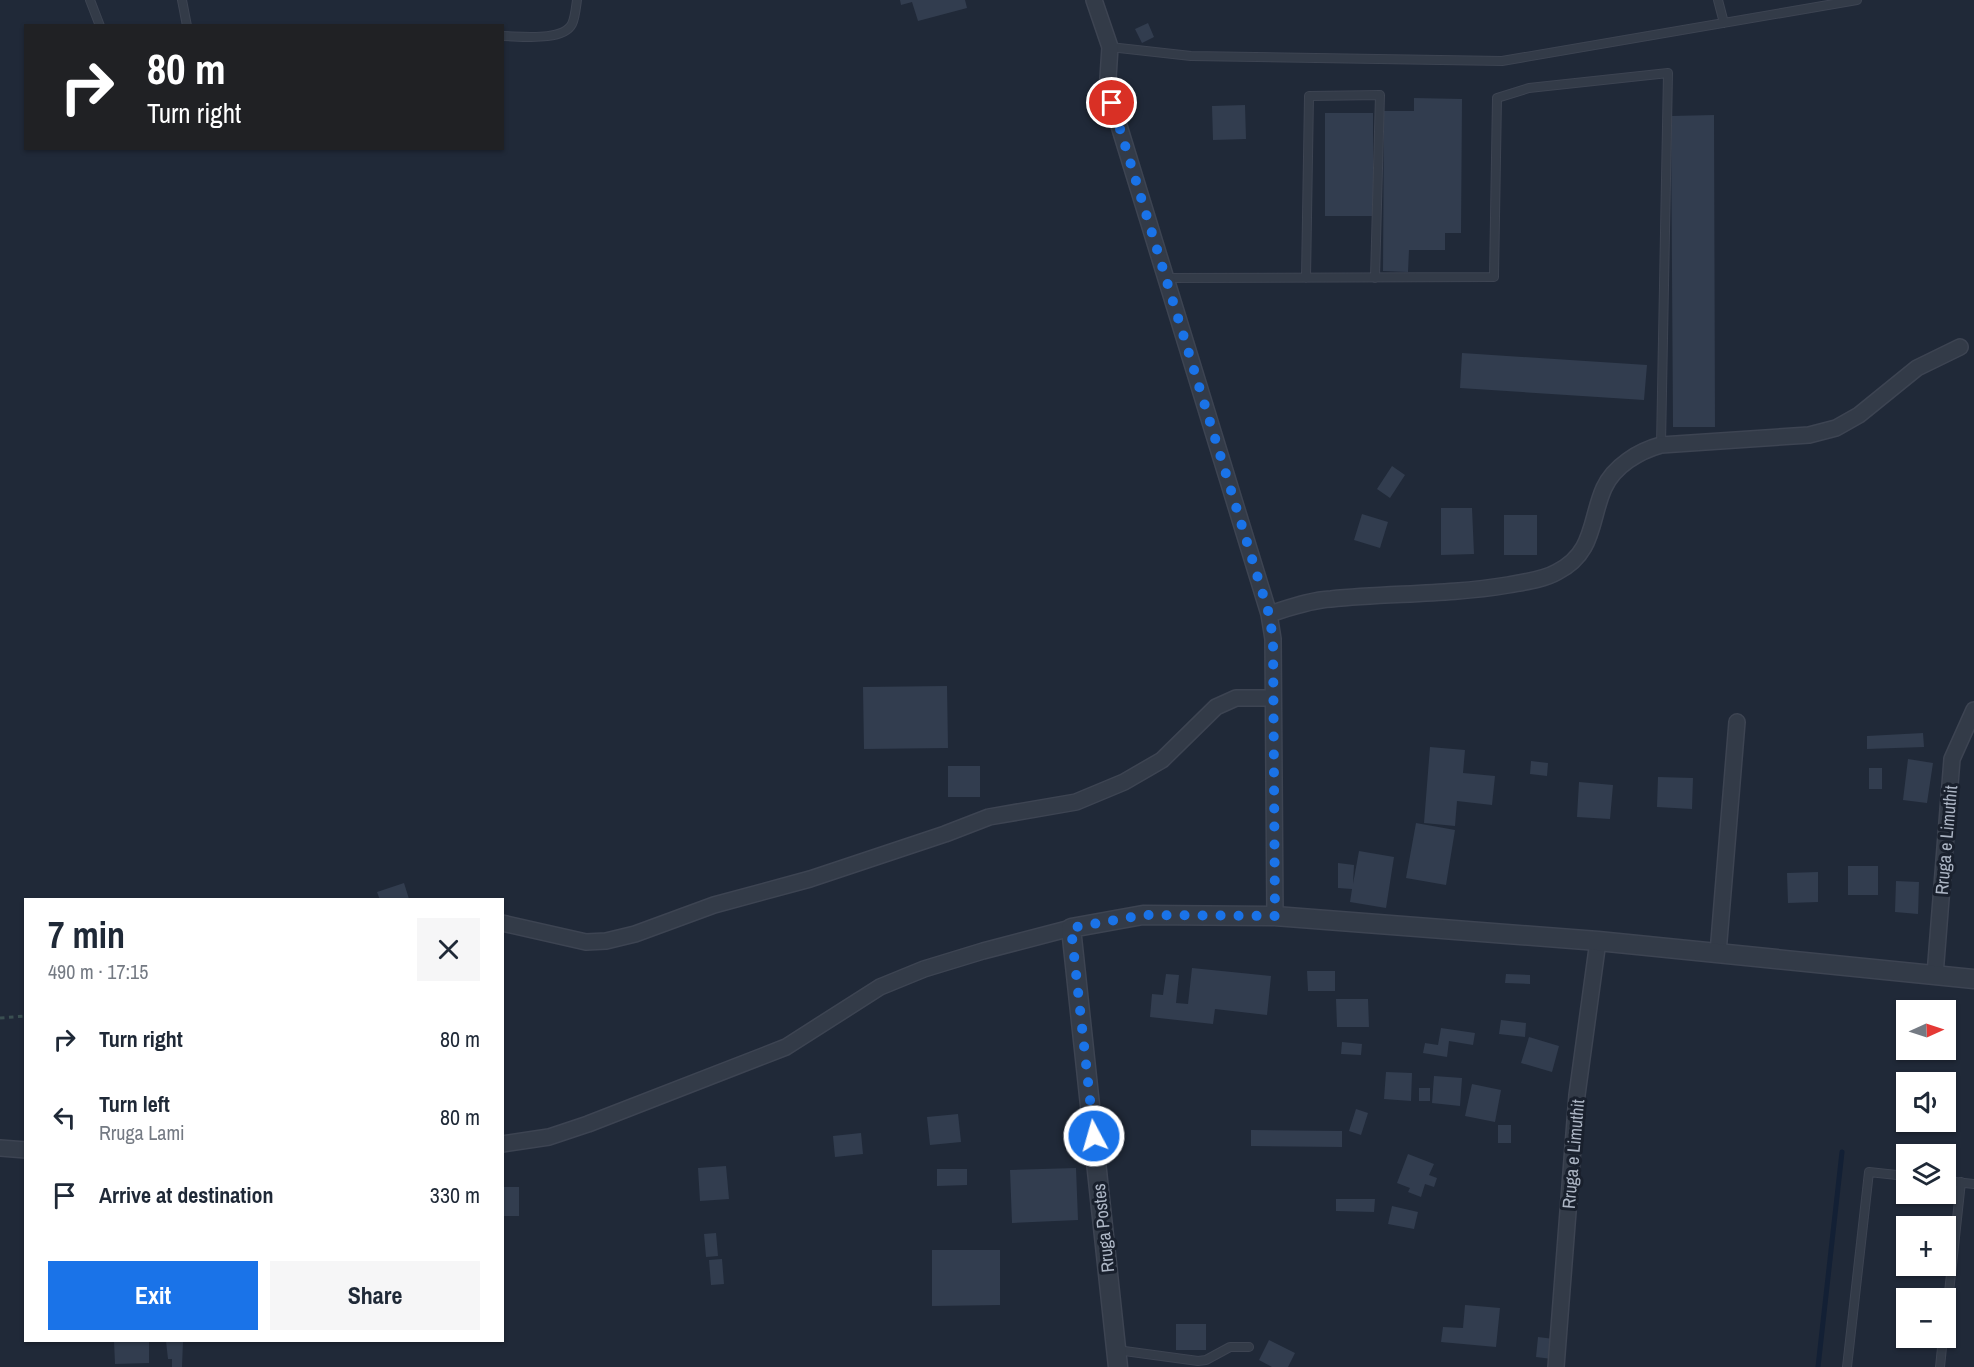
<!DOCTYPE html>
<meta charset="utf-8">
<style>
:root{--surface:#fff;--page:#f6f6f7;--text:#1f2937;--muted:#747a83;--accent:#1a73e8}
body{margin:0;font-family:"Archivo Narrow",sans-serif;background:var(--page);color:var(--text);height:100vh;display:flex;flex-direction:column;font-size:22px;white-space:nowrap}
*{box-sizing:border-box;margin:0}
p{font-size:20px;color:var(--muted)}
.icon{flex:none;width:33px;height:33px;fill:none;stroke:currentColor;stroke-width:2;stroke-linecap:round;stroke-linejoin:round}
.map{position:relative;flex:1;overflow:hidden}
.details{position:absolute;left:24px;top:898px;width:480px;height:444px;display:flex;flex-direction:column;background:var(--surface);border-radius:0px;box-shadow:0 2px 4px #0004}
.details>*{flex:none}
.guide{position:absolute;left:24px;top:24px;width:480px;height:126px;border-radius:0px;box-shadow:0 2px 4px #0004;background:#202124;color:#fff;overflow:hidden}
.needle{width:39px;rotate:87deg}
.buttons{position:absolute;left:1896px;top:1000px;display:grid;gap:12px}
.buttons a{display:grid;place-items:center;width:60px;height:60px;border-radius:0px;background:var(--surface);box-shadow:0 2px 4px #0004;font-size:30px}
.pin{position:absolute;display:grid;place-items:center;width:51px;height:51px;color:#fff;margin:-26px;border:3px solid #fff;border-radius:50%;box-shadow:0 2px 6px #0007}
.me{position:absolute;width:66px;margin:-33px;rotate:354deg;stroke-linejoin:round;filter:drop-shadow(0 0 4px #0008)}
.turn{display:flex;align-items:center;gap:21px;height:126px;padding:0 24px;font-size:27px}
.turn .icon{width:78px;height:78px;stroke-width:2.5}
.turn b{display:block;font-size:42px;line-height:51px}
.round{display:grid;place-items:center;flex:none;width:63px;height:63px;border-radius:0px;background:var(--page)}
.headline{display:flex;align-items:center;justify-content:space-between;height:102px;padding:0 24px}
h1{font-size:36px;font-weight:700;line-height:45px}
.action{display:flex;gap:12px;margin-top:auto;padding:12px 24px}
.action a{flex:1;height:69px;border-radius:0px;background:var(--accent);color:#fff;font-size:24px;font-weight:700;line-height:69px;text-align:center}
.action a+a{background:var(--page);color:var(--text)}
ul{padding:0;list-style:none}
li{display:flex;align-items:center;gap:18px;height:78px;padding:0 24px}
li div{flex:1}
li b{display:block;font-size:22px}
li em{font-style:normal}
.map>svg:first-child{display:block}
.lines{fill:none;stroke-linecap:round;stroke-linejoin:round}
.stream{stroke:#132035;stroke-width:5}
.building{fill:#323d4f}
.service-casing{stroke:#3d4452;stroke-width:10}
.minor-casing{stroke:#3d4452;stroke-width:18}
.tertiary-casing{stroke:#3d4452;stroke-width:21}
.path{stroke:#3a4f51;stroke-width:3;stroke-dasharray:4.5 4.5;stroke-linecap:butt}
.service{stroke:#333b48;stroke-width:8}
.minor{stroke:#333b48;stroke-width:15}
.tertiary{stroke:#333b48;stroke-width:18}
.route{stroke:#1a73e8;stroke-width:10;stroke-dasharray:0 18}
.labels{text-anchor:middle;dominant-baseline:central;stroke-width:6;stroke-linejoin:round;paint-order:stroke}
.street-label{font-size:18px;fill:#adb6c5;stroke:#19202d}
</style>
<div class="map">
<svg width="1974" height="1367" viewBox="0 0 1974 1367">
<rect width="100%" height="100%" fill="#202938"/>
<g class="lines">
<path class="stream" d="M1818,1367L1842,1152"/>
</g>
<path class="building" d="M900,0H965L967,8L918,21L912,2L901,5Z
M1148,23L1154,37L1142,43L1135,29Z
M1414,98L1462,99L1461,233H1445V250H1409L1408,272L1383,271L1384,111H1414Z
M1245,105L1246,139L1213,140L1212,106Z
M1325,113H1373V216H1325Z
M1714,115L1715,427H1673L1671,116Z
M1462,353L1647,365L1644,400L1460,388Z
M1392,466L1405,475L1390,498L1377,489Z
M1441,508H1472L1474,554L1441,555Z
M1362,514L1388,522L1380,548L1354,540Z
M1504,515H1537V555H1504Z
M947,686L948,748L864,749L863,687Z
M1923,733L1924,747L1867,749V736Z
M1430,747L1465,750L1463,773L1495,776L1492,805L1457,801L1455,826L1424,823Z
M1908,759L1933,763L1927,803L1903,800Z
M1531,761L1548,763L1547,776L1530,774Z
M948,766H980V797H948Z
M1869,768H1882V789H1869Z
M1658,777L1693,778L1692,809L1657,807Z
M1579,782L1613,785L1610,819L1577,817Z
M1416,823L1455,830L1446,885L1406,878Z
M1359,851L1394,857L1386,908L1350,902L1352,889L1338,888V863L1354,865L1353,884Z
M1848,866H1878V895H1848Z
M1818,872V902L1788,903L1787,873Z
M1896,881L1919,882L1918,914L1895,912Z
M404,883L409,899L380,900L377,892Z
M1192,968L1271,976L1267,1015L1215,1009L1213,1024L1150,1017L1152,994L1163,995L1166,974L1179,975L1176,1003L1188,1004Z
M1307,971H1335V991H1308Z
M1506,974L1530,975V984L1505,983Z
M1336,999H1368L1369,1027H1337Z
M1501,1020L1526,1023L1525,1037L1499,1034Z
M1441,1028L1475,1033L1473,1045L1449,1041L1447,1057L1423,1053L1425,1043L1438,1045Z
M1529,1037L1559,1046L1552,1072L1521,1063Z
M1342,1042L1362,1044L1361,1055L1341,1054Z
M1386,1072L1412,1073L1411,1101L1384,1099Z
M1434,1076L1462,1078L1460,1106L1432,1103Z
M1472,1084L1501,1090L1495,1122L1465,1116Z
M1419,1088H1430V1101H1419Z
M1356,1109L1368,1113L1361,1135L1349,1131Z
M958,1114L961,1142L930,1145L927,1117Z
M1498,1125H1511V1143H1498Z
M1251,1130L1342,1131V1147L1251,1146Z
M861,1133L863,1154L835,1157L833,1136Z
M1408,1154L1434,1164L1429,1175L1437,1178L1434,1187L1425,1184L1421,1197L1408,1192L1410,1188L1397,1183Z
M726,1166L729,1199L700,1201L698,1168Z
M1076,1168L1078,1220L1012,1223L1010,1170Z
M937,1169H967V1185L937,1186Z
M502,1187H519V1216H502Z
M1336,1199H1375L1374,1212L1336,1211Z
M1392,1206L1418,1212L1414,1229L1388,1224Z
M716,1233L718,1256L706,1257L704,1234Z
M932,1250H1000V1305L932,1306Z
M722,1259L724,1284L711,1285L709,1260Z
M1465,1305L1500,1308L1496,1347L1441,1342L1443,1327L1463,1328Z
M1176,1324H1206V1350H1176Z
M1538,1337L1554,1339L1552,1359L1536,1357Z
M1269,1340L1295,1353L1288,1367H1272L1259,1360Z
M114,1341H149V1363L115,1364Z
M166,1341H183L182,1367H172V1359H168Z"/>
<g class="lines">
<g class="service-casing">
<path id="service" d="M90,0L100,26
M182,0L187,26
M1718,0L1724,23
M502,36C519,36 563,42 572,24C575,18 576,7 577,0
M1110,47L1191,56L1502,61L1857,0
M1166,278L1494,277L1497,98L1529,88L1668,73L1661,445
M1306,278L1309,96L1380,95L1375,278
M1946,1181L1974,1184
M1946,1320L1961,1182
M1117,1350L1198,1361L1206,1360L1230,1347H1249
M1847,1367L1869,1172L1906,1176
M1940,1367L1943,1338"/>
</g>
<g class="minor-casing">
<path id="minor" d="M1094,0L1110,47L1108,78L1112,103L1269,614L1273,639L1275,916
M1269,614C1289,608 1310,600 1331,599C1390,593 1449,595 1508,585C1524,582 1543,580 1557,572C1595,553 1590,519 1604,488C1614,466 1639,451 1661,445L1809,435L1836,428L1859,415L1917,368L1960,347
M502,923L586,942L606,941L635,934L714,905L810,879L945,834L989,817L1076,802L1124,782L1162,760L1216,707L1236,698H1273
M1718,953L1737,722
M1935,975L1952,759L1974,710
M502,1144L549,1137L588,1124L786,1047L880,987L924,969L983,951L1071,928
M0,1148L26,1150
M1556,1367L1577,1095L1598,941"/>
</g>
<g class="tertiary-casing">
<path id="tertiary" d="M1118,1367L1071,928L1143,915L1275,916L1598,941L1974,979"/>
</g>
<path class="path" d="M0,1018L26,1016"/>
<use href="#service" class="service"/>
<use href="#minor" class="minor"/>
<use href="#tertiary" class="tertiary"/>
</g>
<g class="lines">
<path class="route" d="M1094,1136L1071,928L1143,915L1275,916L1273,639L1269,614L1112,103"/>
</g>
<g class="labels">
<g class="street-label">
<text transform="translate(1946 840) rotate(-85)">Rruga e Limuthit</text>
<text transform="translate(1573 1154) rotate(-85)">Rruga e Limuthit</text>
<text transform="translate(1103 1228) rotate(-96)">Rruga Postes</text>
</g>
</g>
</svg>
<div class="buttons">
<a><svg class="needle" viewBox="-14 -14 28 28"><path d="M0-13l5 13h-10z" fill="#e53935"/><path d="M0 13l5-13h-10z" fill="#747a83"/></svg></a>
<a><svg class="icon" aria-label="sound" viewBox="0 0 24 24"><path d="M4 9h4l5-4v14l-5-4H4zM17 9q2 3 0 6"/></svg></a>
<a><svg class="icon" aria-label="layers" viewBox="0 0 24 24"><path d="M12 4l9 5-9 5-9-5zM3 14l9 5 9-5"/></svg></a>
<a>+</a>
<a>−</a>
</div>
<div class="pin" style="left:1112px;top:103px;background:#d93025"><svg class="icon" aria-label="arrive" viewBox="0 0 24 24"><path d="M6 21V4h12l-3 4 3 4H6"/></svg></div>
<svg class="me" style="left:1094px;top:1136px" viewBox="-20 -20 40 40"><circle r="17" fill="#1a73e8" stroke="#fff" stroke-width="3"/><path d="M0-11L8 9 0 5-8 9z" fill="#fff"/></svg>
<div class="guide">
<div class="turn"><svg class="icon" aria-label="right" viewBox="0 0 24 24"><path d="M7 20v-9h11M14 6l5 5-5 5"/></svg><div><b>80 m</b>Turn right</div></div>
</div>
<section class="details">
<div class="headline"><div><h1>7 min</h1><p>490 m · 17:15</p></div><a class="round"><svg class="icon" aria-label="close" viewBox="0 0 24 24"><path d="M6 6l12 12M18 6L6 18"/></svg></a></div>
<ul>
<li><svg class="icon" aria-label="right" viewBox="0 0 24 24"><path d="M7 20v-9h11M14 6l5 5-5 5"/></svg><div><b>Turn right</b></div><em>80 m</em></li>
<li><svg class="icon" aria-label="left" viewBox="0 0 24 24"><path d="M17 20v-9H6M10 6l-5 5 5 5"/></svg><div><b>Turn left</b><p>Rruga Lami</p></div><em>80 m</em></li>
<li><svg class="icon" aria-label="arrive" viewBox="0 0 24 24"><path d="M6 21V4h12l-3 4 3 4H6"/></svg><div><b>Arrive at destination</b></div><em>330 m</em></li>
</ul>
<div class="action"><a>Exit</a><a>Share</a></div>
</section>
</div>
